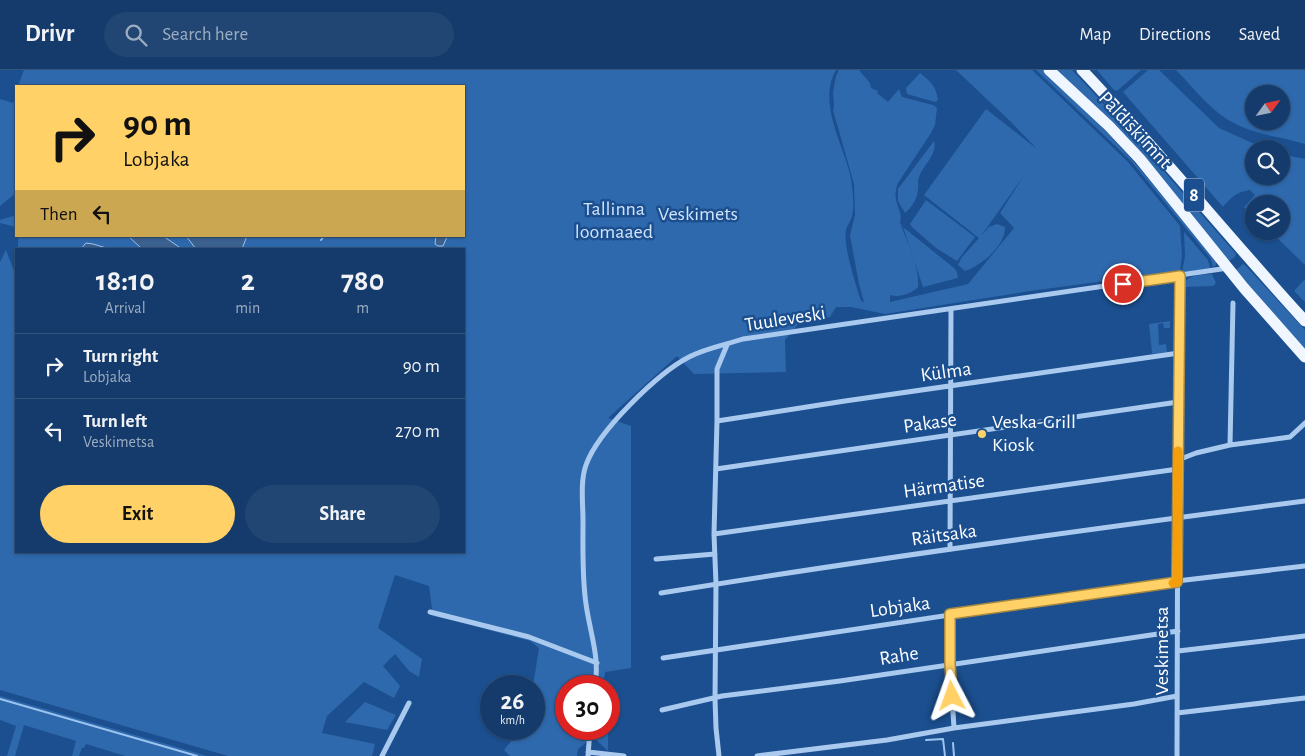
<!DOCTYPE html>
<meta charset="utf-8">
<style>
:root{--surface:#143b6b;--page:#214673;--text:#f1f3f6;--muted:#9dadc1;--line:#33557e;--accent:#ffd166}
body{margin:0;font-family:"Alegreya Sans",sans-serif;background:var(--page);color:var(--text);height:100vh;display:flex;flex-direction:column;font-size:19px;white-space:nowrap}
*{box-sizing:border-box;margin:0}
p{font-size:16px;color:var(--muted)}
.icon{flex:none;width:28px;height:28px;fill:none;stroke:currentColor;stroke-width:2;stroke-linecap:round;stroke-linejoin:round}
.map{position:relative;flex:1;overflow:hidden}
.drawer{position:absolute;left:15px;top:178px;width:450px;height:305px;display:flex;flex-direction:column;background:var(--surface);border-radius:0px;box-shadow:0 1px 4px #0004,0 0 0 1px var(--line)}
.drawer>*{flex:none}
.top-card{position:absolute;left:15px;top:15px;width:450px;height:152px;border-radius:0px;box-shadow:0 1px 4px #0004,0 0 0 1px var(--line);background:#ffd166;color:#111;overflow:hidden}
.needle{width:32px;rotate:57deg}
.fabs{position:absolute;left:1245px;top:15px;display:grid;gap:10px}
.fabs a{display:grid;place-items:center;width:45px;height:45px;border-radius:50%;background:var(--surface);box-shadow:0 1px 4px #0004,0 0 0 1px var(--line);font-size:25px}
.speed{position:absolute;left:480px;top:605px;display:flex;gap:10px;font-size:25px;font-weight:700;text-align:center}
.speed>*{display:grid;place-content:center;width:65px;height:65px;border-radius:50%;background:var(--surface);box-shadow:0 1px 4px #0004,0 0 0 1px var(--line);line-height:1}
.speed small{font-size:12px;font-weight:400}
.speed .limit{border:8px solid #d22;background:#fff;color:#111}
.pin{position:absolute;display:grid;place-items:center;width:42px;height:42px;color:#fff;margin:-21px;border:2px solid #fff;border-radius:50%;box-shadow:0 1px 5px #0007}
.me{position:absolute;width:55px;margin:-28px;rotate:356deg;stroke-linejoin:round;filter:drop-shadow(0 0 4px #0008)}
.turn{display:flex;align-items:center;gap:18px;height:105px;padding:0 25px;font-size:22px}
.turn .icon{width:65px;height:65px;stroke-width:2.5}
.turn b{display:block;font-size:35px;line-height:42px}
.then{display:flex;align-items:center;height:48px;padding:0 25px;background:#0003;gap:10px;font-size:19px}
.eta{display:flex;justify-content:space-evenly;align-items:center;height:85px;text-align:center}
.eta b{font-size:30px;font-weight:600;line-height:35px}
.cta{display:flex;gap:10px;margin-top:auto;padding:10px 25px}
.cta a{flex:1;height:58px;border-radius:30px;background:var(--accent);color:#111;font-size:20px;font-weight:600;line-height:58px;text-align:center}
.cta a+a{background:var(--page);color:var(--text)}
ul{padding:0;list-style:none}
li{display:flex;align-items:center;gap:15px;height:65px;padding:0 25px;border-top:1px solid var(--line)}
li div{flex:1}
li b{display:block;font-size:19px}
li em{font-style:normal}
header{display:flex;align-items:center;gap:30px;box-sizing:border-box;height:70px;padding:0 25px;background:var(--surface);border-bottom:1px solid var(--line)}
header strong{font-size:24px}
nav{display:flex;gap:28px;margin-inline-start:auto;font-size:18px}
.search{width:350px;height:45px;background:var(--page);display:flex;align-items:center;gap:12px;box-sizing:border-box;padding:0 18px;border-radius:28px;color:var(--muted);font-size:19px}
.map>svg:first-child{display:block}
.green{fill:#2e69ad;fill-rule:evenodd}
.water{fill:#3c6290;stroke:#9cc4f0}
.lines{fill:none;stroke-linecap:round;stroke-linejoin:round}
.stream{stroke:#9cc4f0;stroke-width:2}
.minor{stroke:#a9c9ee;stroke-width:5}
.primary{stroke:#f0f6ff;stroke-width:11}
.route-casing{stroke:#a68842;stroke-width:12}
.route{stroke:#ffd166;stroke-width:9}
.slow{stroke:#f59e0b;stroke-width:9}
.poi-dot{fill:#ffd166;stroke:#1b4f8f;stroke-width:2}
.labels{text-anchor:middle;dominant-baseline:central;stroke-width:5;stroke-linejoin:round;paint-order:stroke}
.shield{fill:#1b4f8f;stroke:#bbcadd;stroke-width:1}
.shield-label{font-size:19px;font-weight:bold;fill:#fff}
.street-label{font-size:20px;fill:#fff;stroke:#1b4f8f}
.park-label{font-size:20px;fill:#cfe3fa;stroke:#1b4f8f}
.poi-label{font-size:20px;fill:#fff;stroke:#1b4f8f;text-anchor:start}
</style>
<header>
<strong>Drivr</strong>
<div class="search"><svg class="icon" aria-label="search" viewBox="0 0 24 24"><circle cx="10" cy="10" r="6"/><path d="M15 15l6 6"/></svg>Search here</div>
<nav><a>Map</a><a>Directions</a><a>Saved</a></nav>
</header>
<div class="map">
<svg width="1305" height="686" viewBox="0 0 1305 686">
<rect width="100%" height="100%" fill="#1b4f8f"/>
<path class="green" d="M24,0H836C817,33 844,75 851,108C852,116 855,137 852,146C851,151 847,155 846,160C843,177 856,215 861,231L864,232L859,214L850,165L855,145L854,114L833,40L834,37L833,22L836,6L839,0H859L870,13L871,18L878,21L877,23L888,32L899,19L902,27L933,35L937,38L935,55L931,63L898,113C890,133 904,139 900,152C906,170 920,198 918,217C911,224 899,228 890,225V232L968,214L1014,158L1000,143L1025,104L981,166L989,157L997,154L1005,157C1006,175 981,196 965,201L958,195L962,187L979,168L924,125L986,39L1037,79L1010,51L956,0H1032L1128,92L1180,156L1182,185L1180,201L1030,221L885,244L851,237H836L830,247L799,253L785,270L786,302L694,304L677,286L608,348L631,356V598L605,602L603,616H566V659H608V681L593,667L578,679L577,686H510L504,680L521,659H534L533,616L539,578L530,571L463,553L433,546L429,516L395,505L378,558L422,589L419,607L409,601L395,584L383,596L400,616L394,628L364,612L327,646L322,663L375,674L372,686H228L0,620V192L6,180L16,206V481H464V179H18V170L19,166H464V16H18Z
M1036,0H1042L1102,57L1136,94L1216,191V195L1213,197L1211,189L1131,91Z
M1056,0H1072L1129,61L1236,184L1234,188L1228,191Z
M1097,0H1141L1117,21L1114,20Z
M1148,0H1159L1219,58L1266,79H1254V106H1281V84L1305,89V195L1273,164L1269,166L1265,161H1281V134H1254V148L1244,137L1255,125L1250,120C1237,122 1231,127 1223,137L1123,22Z
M1176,0H1305V74C1281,67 1252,64 1230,51C1209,39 1193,17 1176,0ZM1254,24H1281V51H1254Z
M920,3C931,12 936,16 938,30L935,32L907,24L906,18Z
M16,23V123L0,136V29L13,33Z
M934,71C938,84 923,95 919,107C917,111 919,115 918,119C918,127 912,138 905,143L898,131V119Z
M926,130L975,167L957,191L936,178L912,157L910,154Z
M16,145V157L0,153V150Z
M903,157L954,198L957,202L958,208L923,217Z
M1184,162L1208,190L1210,198L1182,203L1185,186Z
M1243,194L1246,196L1305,260V279L1236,200Z
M1212,204L1216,213L1213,216L1182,217C1187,204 1199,205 1212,204Z
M1305,209V232L1294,221Z
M1170,251V258H1164L1163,253L1158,254L1159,275L1166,274L1167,282L1153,284L1152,283L1149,254Z
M0,626L180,678L207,686H125L86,674L84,678H82L79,686H72L76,671L24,655L15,686H7L16,656L0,650Z
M365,632L396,645L387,660L345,652Z"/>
<path class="water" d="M128,166H163L182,179H142Z
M186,166H247L242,179H196Z
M436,166L447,167L443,176H438L435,174Z
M86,173L93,174L110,179H81Z"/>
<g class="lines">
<path class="stream" d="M321,170L324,166
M0,629L197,686
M926,670L943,669L945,686
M953,673L954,686"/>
<path class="minor" d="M717,351L845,331L1179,283
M1230,375L1233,233
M1178,390L1196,383L1230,375L1290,367L1305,353
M716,399L1178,332
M714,464L1178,399
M950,479L951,239
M656,489L715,484
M661,523C875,488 1090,459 1305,431
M430,542L529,567L597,593
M950,545V594L954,658
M1178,581L1305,566
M663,588L1177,511L1305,496
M595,616C600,587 590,563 586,534C582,507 583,478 583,451C583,433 580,412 586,395C598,361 658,303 689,287C706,278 725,275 743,269L1228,198
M662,640L722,626L840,611L1178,561
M1177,643L1305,628
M588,682L624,686
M382,686L409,633
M588,686L590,659
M719,686L716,658L715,629L716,514L714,464L717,351V299L727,275
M757,686L887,670L954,658L1134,634L1177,626
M1177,686L1178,332L1181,206"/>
<path class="primary" d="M1049,0L1109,56L1140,89L1244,218L1305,287
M1082,0C1159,81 1230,169 1305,251"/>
</g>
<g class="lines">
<g class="route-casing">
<path id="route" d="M952,626L950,594V544L1177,512L1180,206L1123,214"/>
</g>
<use href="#route" class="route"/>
<path class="slow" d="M1173,513L1177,512L1178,381"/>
</g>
<circle class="poi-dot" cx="982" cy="364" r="5"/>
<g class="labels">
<rect class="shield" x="1184" y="108.5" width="20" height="33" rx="4"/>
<g class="shield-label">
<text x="1194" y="125">8</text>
</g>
<g class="street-label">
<text transform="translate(1135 60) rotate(47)">Paldiski mnt</text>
<text transform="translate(785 249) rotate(-9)">Tuuleveski</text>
<text transform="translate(946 302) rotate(-8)">Külma</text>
<text transform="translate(930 353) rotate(-8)">Pakase</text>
<text transform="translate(944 416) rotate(-8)">Härmatise</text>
<text transform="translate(944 465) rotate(-8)">Räitsaka</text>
<text transform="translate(900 537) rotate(-8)">Lobjaka</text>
<text transform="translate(1162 581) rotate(-90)">Veskimetsa</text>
<text transform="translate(899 586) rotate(-9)">Rahe</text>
</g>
<g class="park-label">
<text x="614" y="139">Tallinna<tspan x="614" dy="23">loomaaed</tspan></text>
<text x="698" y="144">Veskimets</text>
</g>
<g class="poi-label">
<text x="992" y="352">Veska-Grill<tspan x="992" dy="23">Kiosk</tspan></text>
</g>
</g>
</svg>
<div class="fabs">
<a><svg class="needle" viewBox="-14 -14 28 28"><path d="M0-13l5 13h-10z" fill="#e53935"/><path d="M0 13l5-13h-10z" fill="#9dadc1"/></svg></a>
<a><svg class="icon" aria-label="search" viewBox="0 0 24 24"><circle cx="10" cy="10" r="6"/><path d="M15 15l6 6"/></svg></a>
<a><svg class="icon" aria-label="layers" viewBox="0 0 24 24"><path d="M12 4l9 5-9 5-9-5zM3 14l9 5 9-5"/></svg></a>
</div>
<div class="speed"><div>26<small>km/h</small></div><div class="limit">30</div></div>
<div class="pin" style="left:1123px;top:214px;background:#d93025"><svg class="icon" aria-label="arrive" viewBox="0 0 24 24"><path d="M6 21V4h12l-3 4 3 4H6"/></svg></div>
<svg class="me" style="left:952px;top:626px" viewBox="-20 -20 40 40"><path d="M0-17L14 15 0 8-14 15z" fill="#ffd166" stroke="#fff" stroke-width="4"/></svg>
<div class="top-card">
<div class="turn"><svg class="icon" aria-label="right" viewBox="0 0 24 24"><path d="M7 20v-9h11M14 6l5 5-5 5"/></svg><div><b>90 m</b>Lobjaka</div></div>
<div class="then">Then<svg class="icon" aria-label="left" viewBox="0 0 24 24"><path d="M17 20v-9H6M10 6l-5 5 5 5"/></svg></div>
</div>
<section class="drawer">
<div class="eta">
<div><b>18:10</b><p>Arrival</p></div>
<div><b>2</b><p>min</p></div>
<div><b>780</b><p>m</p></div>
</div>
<ul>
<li><svg class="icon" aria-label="right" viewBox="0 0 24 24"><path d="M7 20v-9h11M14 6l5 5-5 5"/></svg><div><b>Turn right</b><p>Lobjaka</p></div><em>90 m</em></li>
<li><svg class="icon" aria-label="left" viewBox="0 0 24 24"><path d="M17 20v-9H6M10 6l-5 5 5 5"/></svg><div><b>Turn left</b><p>Veskimetsa</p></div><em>270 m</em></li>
</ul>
<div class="cta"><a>Exit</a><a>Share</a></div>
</section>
</div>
